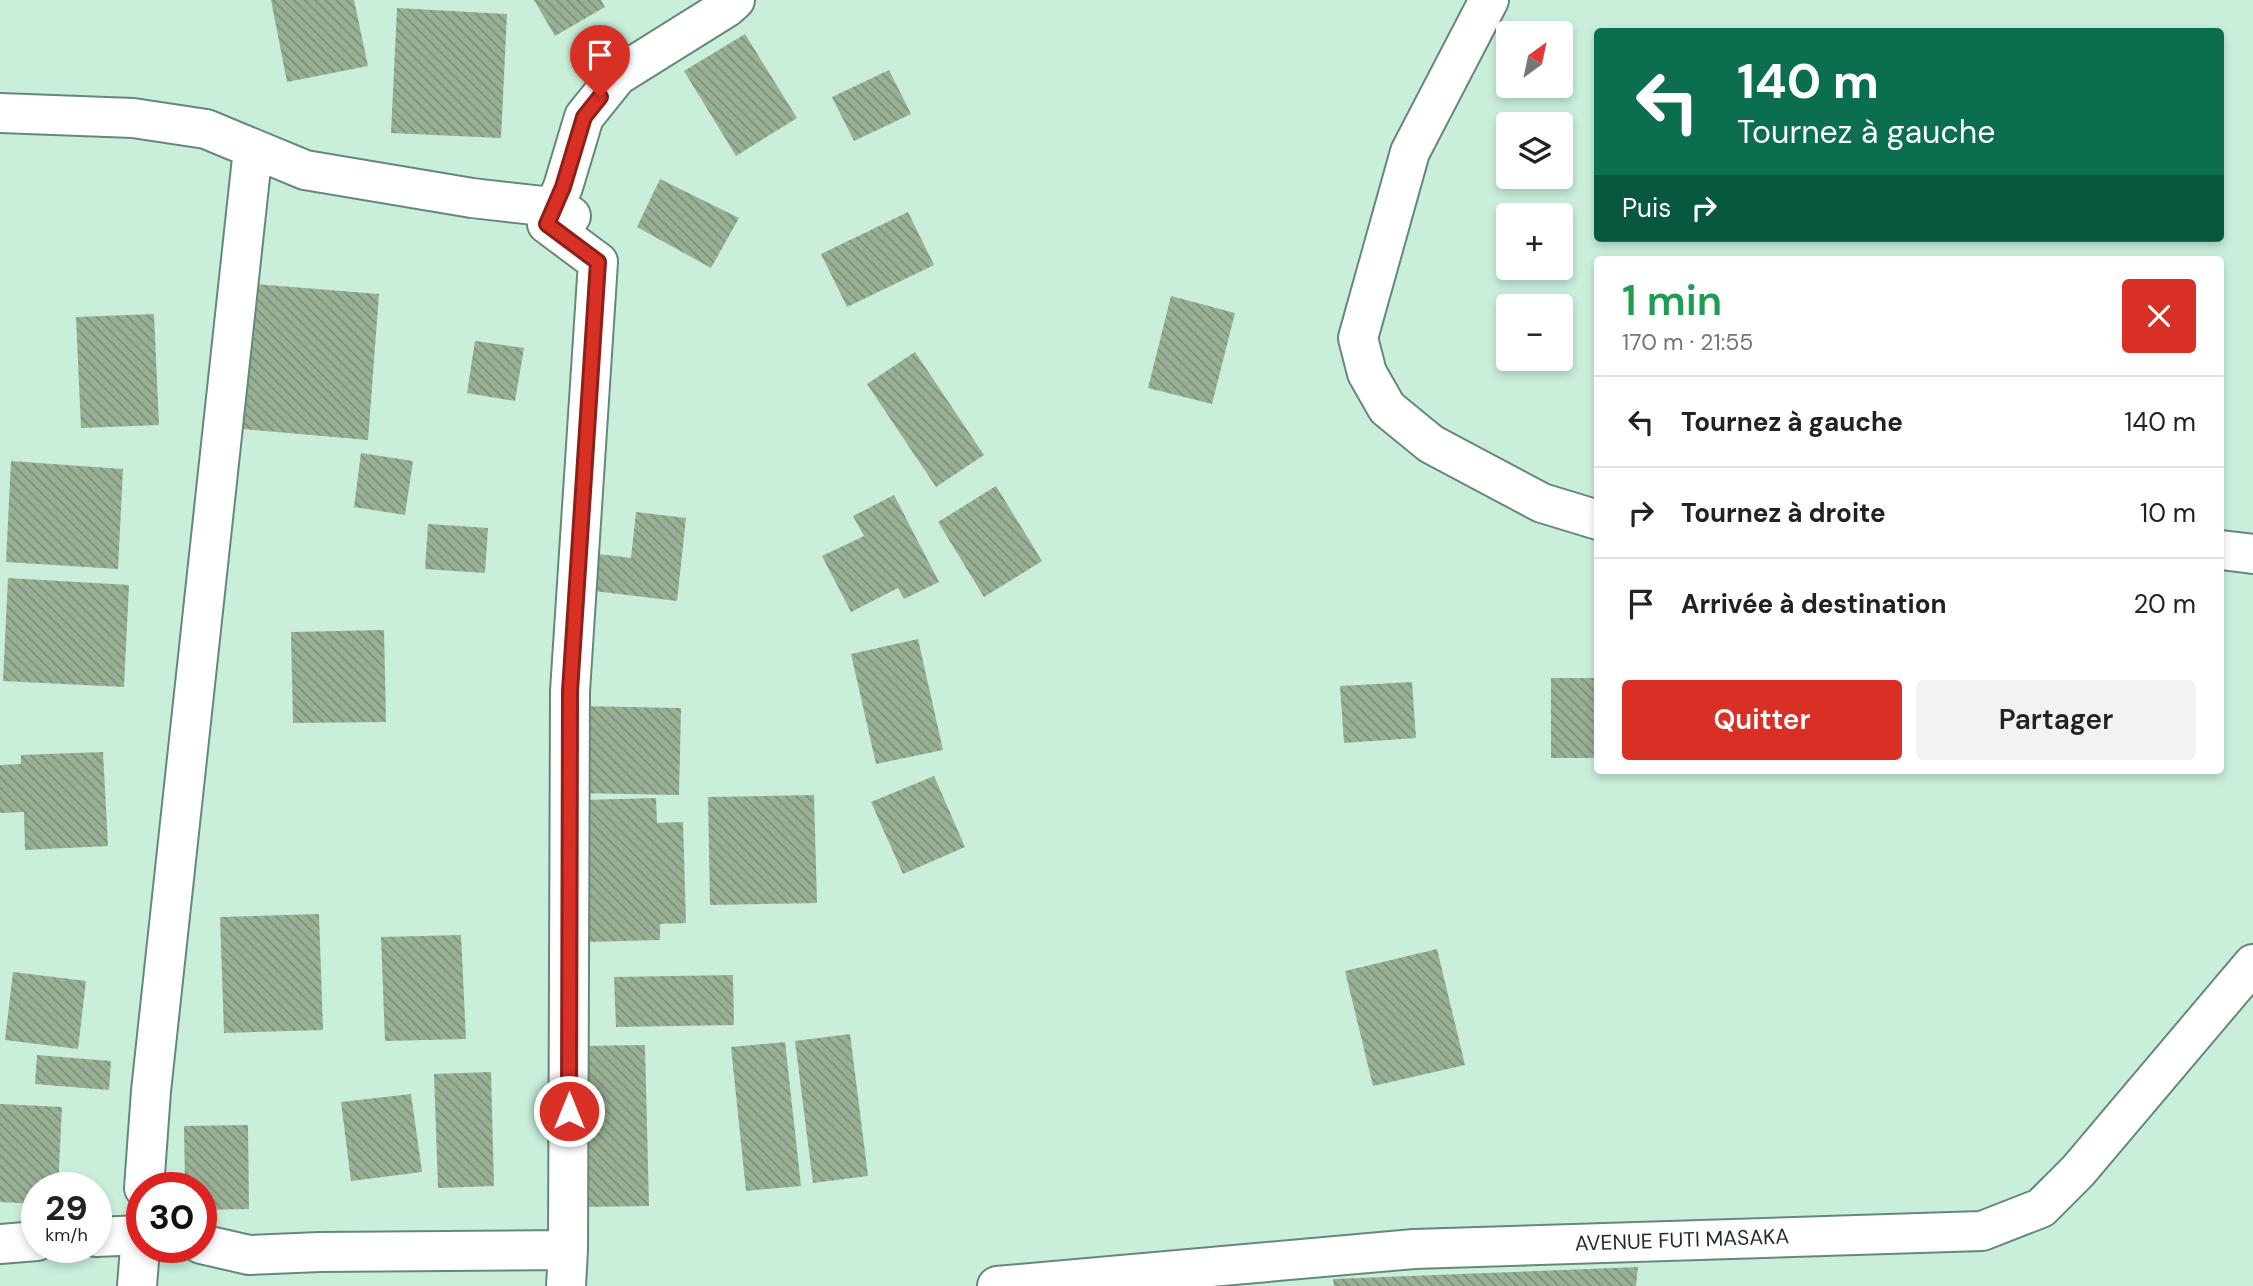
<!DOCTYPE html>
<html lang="fr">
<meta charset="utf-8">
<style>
:root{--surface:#fff;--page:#f2f2f2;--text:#222;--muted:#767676;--line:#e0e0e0;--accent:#d93025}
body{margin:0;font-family:"DM Sans",sans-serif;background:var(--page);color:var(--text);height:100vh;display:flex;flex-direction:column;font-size:26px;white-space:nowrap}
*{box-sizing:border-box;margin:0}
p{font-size:23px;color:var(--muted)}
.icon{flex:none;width:38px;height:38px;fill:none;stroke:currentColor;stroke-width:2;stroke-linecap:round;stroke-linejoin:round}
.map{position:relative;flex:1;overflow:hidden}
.panel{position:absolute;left:1594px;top:256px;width:630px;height:518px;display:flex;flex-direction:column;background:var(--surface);border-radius:7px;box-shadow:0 4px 10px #0003}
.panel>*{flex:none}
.guide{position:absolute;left:1594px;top:28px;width:630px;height:214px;border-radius:7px;box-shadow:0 4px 10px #0003;background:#0b6e4f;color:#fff;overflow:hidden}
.needle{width:46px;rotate:33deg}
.controls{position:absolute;left:1496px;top:21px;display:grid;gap:14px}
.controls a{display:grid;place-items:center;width:77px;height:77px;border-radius:7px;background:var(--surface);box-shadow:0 4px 10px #0003;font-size:35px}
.speed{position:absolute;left:21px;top:1172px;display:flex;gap:14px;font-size:35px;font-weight:700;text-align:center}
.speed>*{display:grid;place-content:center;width:91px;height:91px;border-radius:50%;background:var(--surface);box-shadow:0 4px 10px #0003;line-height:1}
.speed small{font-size:18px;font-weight:400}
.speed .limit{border:10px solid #d22;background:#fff;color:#111}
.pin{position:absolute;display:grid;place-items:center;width:60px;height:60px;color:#fff;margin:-72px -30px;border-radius:50% 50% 50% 0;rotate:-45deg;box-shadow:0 0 7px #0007}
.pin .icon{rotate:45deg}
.me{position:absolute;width:77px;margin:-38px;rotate:0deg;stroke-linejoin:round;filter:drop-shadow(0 0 5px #0008)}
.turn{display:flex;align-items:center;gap:24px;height:147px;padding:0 28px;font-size:32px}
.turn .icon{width:91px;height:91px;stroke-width:2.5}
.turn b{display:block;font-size:49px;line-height:60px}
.then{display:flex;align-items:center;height:66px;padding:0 28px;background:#0003;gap:14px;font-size:26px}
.round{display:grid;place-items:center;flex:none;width:74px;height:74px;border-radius:7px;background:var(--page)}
.summary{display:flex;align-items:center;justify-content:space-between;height:119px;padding:0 28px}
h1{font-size:42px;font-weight:600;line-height:52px;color:#1e9e55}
.button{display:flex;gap:14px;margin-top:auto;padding:14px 28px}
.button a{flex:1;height:80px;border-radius:7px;background:var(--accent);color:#fff;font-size:28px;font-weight:600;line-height:80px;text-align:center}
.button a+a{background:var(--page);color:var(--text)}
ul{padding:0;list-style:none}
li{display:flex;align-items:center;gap:21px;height:91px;padding:0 28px;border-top:2px solid var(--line)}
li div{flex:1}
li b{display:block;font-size:26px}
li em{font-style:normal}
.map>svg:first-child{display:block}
.building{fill:url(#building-back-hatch)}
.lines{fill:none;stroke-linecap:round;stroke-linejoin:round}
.minor-casing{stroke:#668977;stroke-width:42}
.minor{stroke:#fff;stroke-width:38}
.route-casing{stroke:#8d1f18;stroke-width:18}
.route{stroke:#d93025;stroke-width:12}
.labels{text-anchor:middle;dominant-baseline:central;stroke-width:5;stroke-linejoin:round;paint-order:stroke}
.street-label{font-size:21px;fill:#1e2c25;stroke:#fff}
</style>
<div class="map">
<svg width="2253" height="1286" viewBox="0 0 2253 1286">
<defs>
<pattern id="building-back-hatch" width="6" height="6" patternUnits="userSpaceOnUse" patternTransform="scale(1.75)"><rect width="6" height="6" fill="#99b094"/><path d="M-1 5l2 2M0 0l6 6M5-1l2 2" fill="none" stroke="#7c8f79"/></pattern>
</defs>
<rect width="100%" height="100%" fill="#c9efdb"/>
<path class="building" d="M271,0H354L368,66L287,82Z
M534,0H601L605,7L555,36Z
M397,8L507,14L501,138L391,133Z
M745,34L797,118L736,156L684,71Z
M889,70L911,114L854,141L832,97Z
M660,179L739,218L711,268L637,227Z
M908,212L934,265L847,307L821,254Z
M255,284L379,294L368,440L243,429Z
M1171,296L1235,313L1212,404L1148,388Z
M154,314L159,425L81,428L76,317Z
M475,341L524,348L515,401L467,393Z
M915,352L984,455L936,487L867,384Z
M361,453L413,461L405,515L354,507Z
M11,461L123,469L118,569L6,562Z
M996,486L1042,561L984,597L938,522Z
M894,495L939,582L904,599L898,588L851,612L822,556L864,536L853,516Z
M636,512L686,518L677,601L594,591L598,554L631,558Z
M428,524L488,528L485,573L425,569Z
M8,578L129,585L124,687L3,681Z
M384,630L386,722L293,723L291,632Z
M918,639L943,750L876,764L851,654Z
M1551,678H1598V758H1551Z
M1412,682L1416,738L1344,743L1340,686Z
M577,706L681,708L679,795L576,793Z
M103,752L108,846L25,850L24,812L0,813V765L21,764V755Z
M934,776L965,847L903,874L871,802Z
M814,795L817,903L710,905L708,797Z
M656,798L657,823L683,822L686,923L660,924V940L586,942L582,800Z
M319,914L323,1030L224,1033L220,917Z
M461,935L466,1039L385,1041L381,937Z
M1437,949L1465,1065L1373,1086L1345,971Z
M13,972L86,981L78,1049L5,1040Z
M733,975L734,1025L616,1027L614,977Z
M850,1034L868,1176L813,1183L795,1041Z
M785,1042L801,1186L746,1191L731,1047Z
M645,1045L649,1206L585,1207L581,1046Z
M37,1055L111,1061L109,1090L35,1084Z
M491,1072L494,1186L438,1188L434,1074Z
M411,1094L422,1172L351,1181L341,1102Z
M0,1104L62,1107L58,1188H37V1204L0,1202Z
M248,1125L249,1209L201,1210V1188H185L184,1126Z
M1638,1267L1636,1286H1334L1333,1279Z"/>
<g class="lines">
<g class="minor-casing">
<path id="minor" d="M1489,0L1410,152L1358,338L1367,373L1387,408L1431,444L1542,503L1598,520
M0,113L133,118L206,129L305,170L472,198L543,206L571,216L565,218
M547,224L598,262L570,691L568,1250L566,1286
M547,224L563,187L584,117L617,76L726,8L735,0
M2221,550L2253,554
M144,1188L151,1091L253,149
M96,1237L141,1235L137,1286
M0,1244L37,1241
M201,1244L249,1255L320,1252L568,1250
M997,1286L1414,1249L1982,1231L2041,1208L2078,1171L2253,964"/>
</g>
<use href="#minor" class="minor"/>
</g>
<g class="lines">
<g class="route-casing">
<path id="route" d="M569,1111L570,691L598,262L547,224L563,187L584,117L600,97"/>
</g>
<use href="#route" class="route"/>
</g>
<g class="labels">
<g class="street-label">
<text transform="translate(1682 1240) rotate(-2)">AVENUE FUTI MASAKA</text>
</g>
</g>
</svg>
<div class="controls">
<a><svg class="needle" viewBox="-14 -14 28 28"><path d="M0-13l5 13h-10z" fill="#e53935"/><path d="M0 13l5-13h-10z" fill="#767676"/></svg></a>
<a><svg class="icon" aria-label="layers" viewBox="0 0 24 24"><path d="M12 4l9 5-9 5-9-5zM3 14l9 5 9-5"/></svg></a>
<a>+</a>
<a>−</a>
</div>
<div class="speed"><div>29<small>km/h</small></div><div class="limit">30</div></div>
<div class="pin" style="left:600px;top:97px;background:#d93025"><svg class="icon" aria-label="arrive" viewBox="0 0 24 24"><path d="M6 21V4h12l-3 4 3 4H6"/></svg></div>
<svg class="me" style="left:569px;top:1111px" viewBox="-20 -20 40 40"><circle r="17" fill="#d93025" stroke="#fff" stroke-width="3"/><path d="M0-11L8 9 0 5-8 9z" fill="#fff"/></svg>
<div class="guide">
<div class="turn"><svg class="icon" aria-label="left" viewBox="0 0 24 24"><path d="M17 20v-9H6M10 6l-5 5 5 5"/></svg><div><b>140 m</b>Tournez à gauche</div></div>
<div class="then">Puis<svg class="icon" aria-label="right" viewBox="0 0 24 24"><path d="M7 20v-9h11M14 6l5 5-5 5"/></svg></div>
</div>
<section class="panel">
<div class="summary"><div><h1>1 min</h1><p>170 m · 21:55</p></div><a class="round" style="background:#d93025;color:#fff"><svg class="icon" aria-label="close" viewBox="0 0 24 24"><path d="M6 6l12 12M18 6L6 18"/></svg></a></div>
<ul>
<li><svg class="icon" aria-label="left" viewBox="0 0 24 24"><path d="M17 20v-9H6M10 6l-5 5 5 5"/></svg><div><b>Tournez à gauche</b></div><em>140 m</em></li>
<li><svg class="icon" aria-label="right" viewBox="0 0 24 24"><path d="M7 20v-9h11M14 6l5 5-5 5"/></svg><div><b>Tournez à droite</b></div><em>10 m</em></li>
<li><svg class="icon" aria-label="arrive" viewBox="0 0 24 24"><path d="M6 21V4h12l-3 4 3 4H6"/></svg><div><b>Arrivée à destination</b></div><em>20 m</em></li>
</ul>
<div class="button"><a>Quitter</a><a>Partager</a></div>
</section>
</div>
